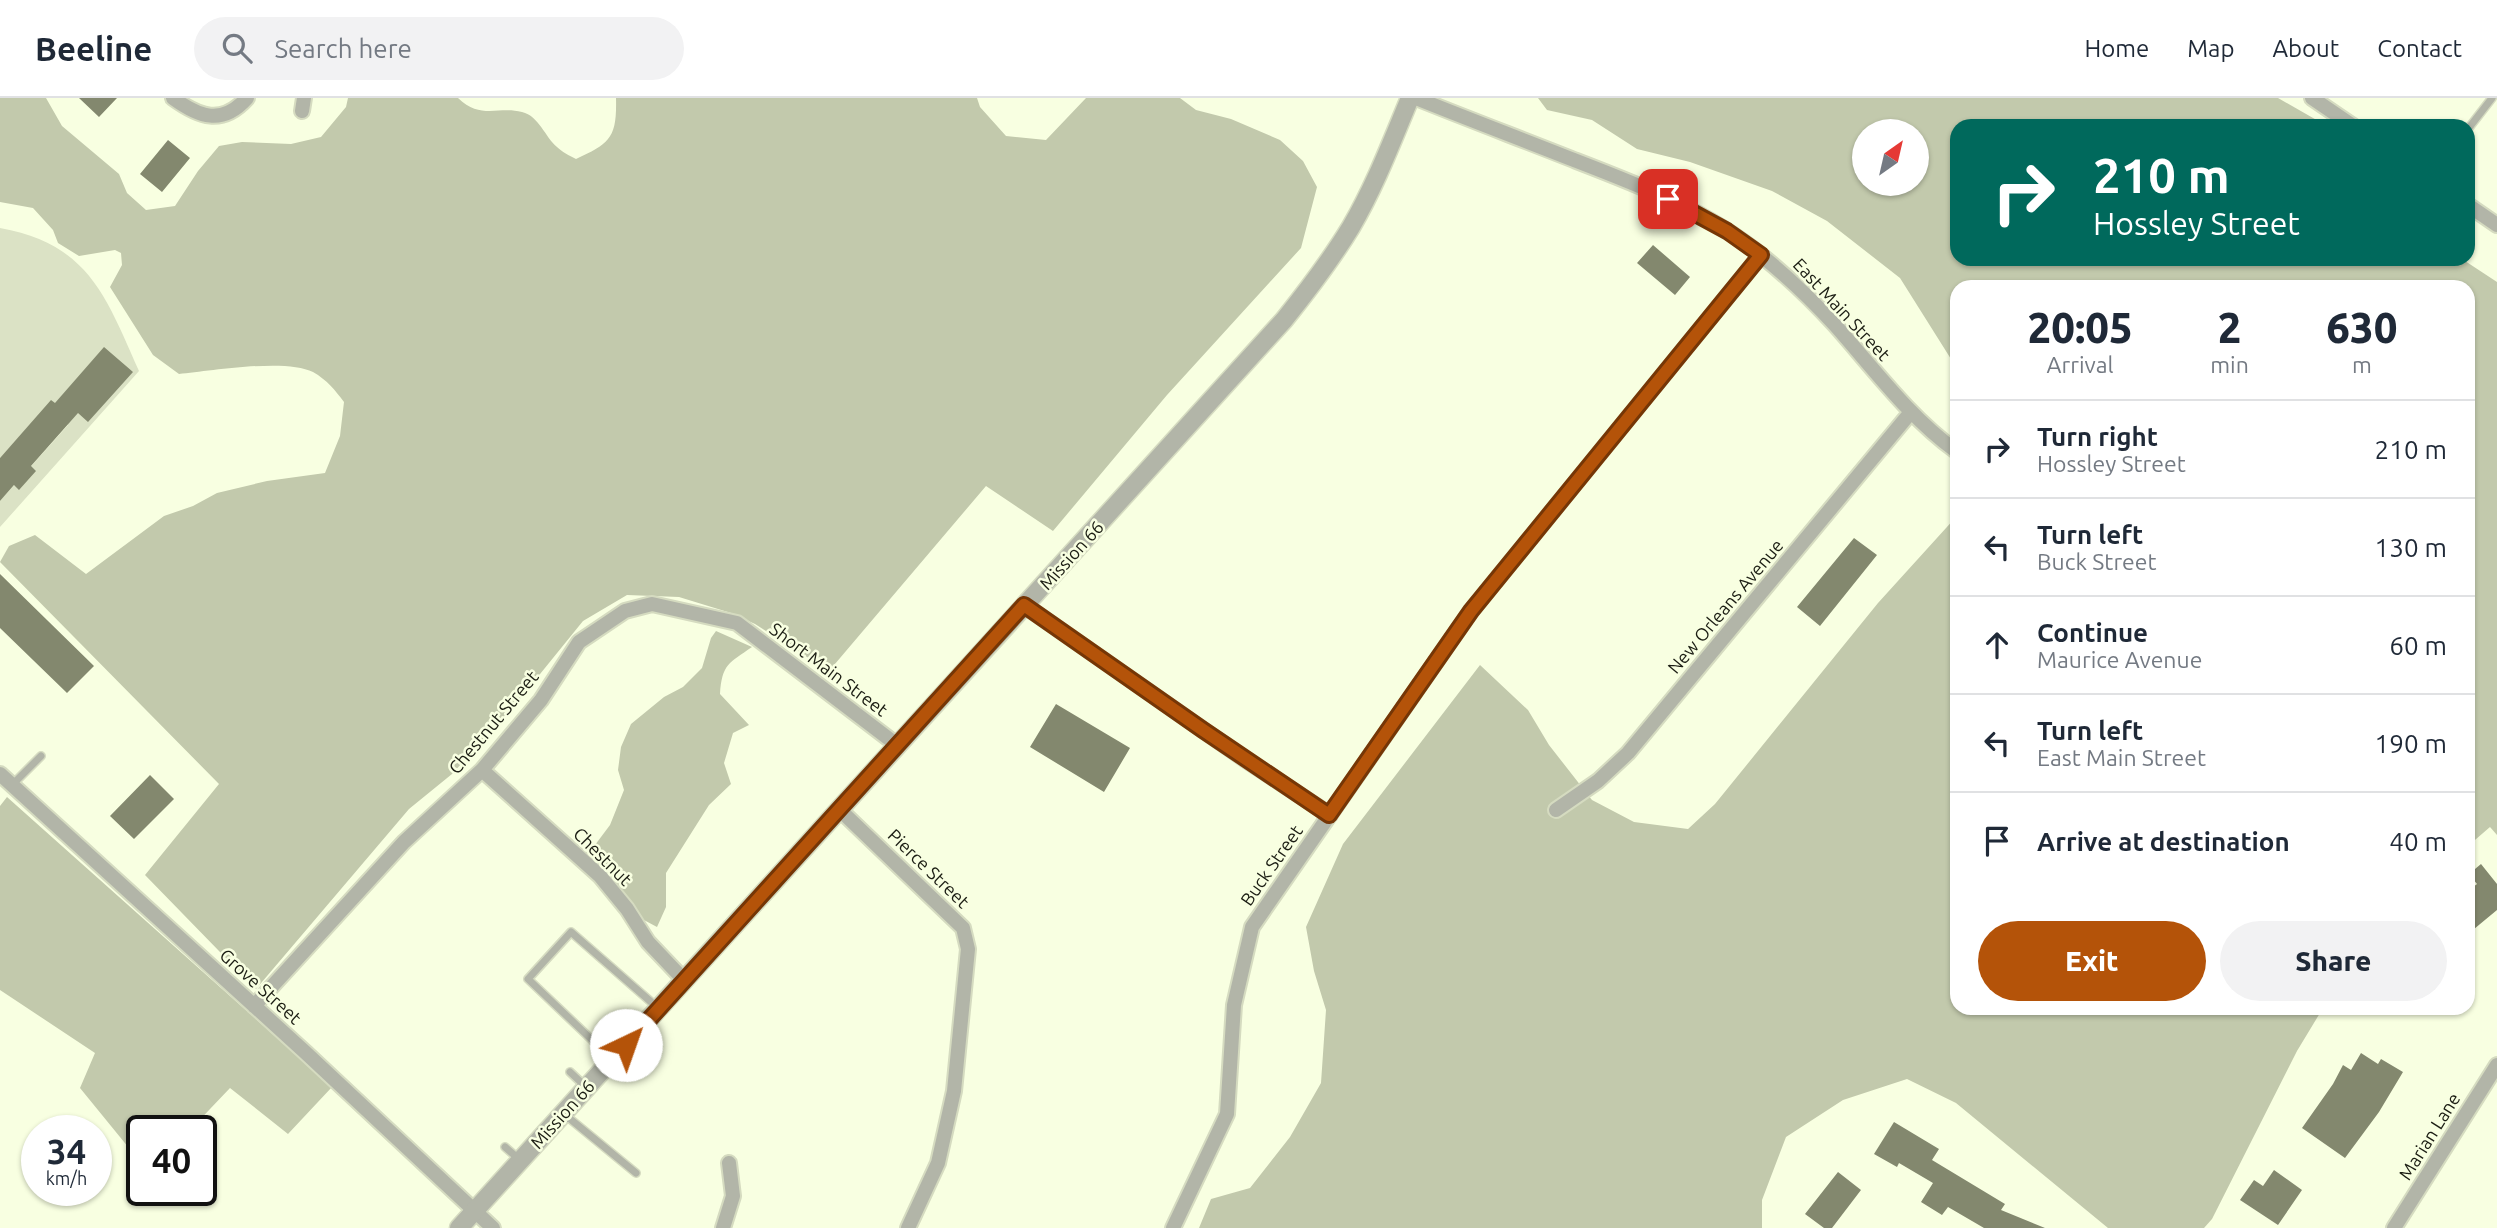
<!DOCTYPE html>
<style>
:root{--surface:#fff;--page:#f2f2f3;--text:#1f2937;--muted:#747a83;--line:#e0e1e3;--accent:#b45309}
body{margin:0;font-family:Ubuntu,sans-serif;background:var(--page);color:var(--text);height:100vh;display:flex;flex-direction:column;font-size:26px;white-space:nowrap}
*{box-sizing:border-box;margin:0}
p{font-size:23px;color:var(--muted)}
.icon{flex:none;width:38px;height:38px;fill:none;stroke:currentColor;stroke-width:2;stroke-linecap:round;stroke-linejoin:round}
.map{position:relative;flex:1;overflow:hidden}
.side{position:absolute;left:1950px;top:182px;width:525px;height:735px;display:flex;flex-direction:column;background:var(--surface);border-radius:21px;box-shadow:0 2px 5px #0004}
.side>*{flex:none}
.banner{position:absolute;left:1950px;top:21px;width:525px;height:147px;border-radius:21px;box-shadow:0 2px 5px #0004;background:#00695c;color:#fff;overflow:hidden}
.needle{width:46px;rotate:34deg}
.fabs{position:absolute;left:1852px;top:21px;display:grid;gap:14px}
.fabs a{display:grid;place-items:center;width:77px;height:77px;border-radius:50%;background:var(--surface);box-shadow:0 2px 5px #0004;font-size:35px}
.speed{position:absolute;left:21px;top:1017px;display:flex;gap:14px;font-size:35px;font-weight:700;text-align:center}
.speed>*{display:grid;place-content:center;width:91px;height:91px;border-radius:50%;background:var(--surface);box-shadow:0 2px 5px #0004;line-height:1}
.speed small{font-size:18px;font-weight:400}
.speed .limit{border:4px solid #111;border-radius:10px;background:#fff;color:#111}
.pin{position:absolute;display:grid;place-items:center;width:60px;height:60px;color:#fff;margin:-30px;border-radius:14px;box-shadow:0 4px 10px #0006}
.me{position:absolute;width:77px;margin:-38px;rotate:42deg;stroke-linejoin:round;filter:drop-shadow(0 0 5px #0008)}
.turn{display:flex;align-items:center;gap:24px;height:147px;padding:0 28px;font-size:32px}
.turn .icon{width:91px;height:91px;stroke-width:2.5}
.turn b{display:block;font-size:49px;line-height:60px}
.eta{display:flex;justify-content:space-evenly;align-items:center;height:119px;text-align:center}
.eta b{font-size:42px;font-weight:800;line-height:49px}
.button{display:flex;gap:14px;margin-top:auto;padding:14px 28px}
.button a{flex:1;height:80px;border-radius:42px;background:var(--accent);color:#fff;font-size:28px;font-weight:800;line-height:80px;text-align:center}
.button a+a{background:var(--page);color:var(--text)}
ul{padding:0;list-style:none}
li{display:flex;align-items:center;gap:21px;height:98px;padding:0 28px;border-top:2px solid var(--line)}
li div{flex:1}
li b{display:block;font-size:26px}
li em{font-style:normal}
header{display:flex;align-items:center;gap:42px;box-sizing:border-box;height:98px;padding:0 35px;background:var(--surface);border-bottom:2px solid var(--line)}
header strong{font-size:33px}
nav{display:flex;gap:38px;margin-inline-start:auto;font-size:24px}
.search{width:490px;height:63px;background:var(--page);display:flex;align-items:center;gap:18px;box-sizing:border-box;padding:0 24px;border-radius:38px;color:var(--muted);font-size:26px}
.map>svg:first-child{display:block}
.green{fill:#dbe2c5}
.forest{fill:#c2c9ac;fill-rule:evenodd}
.building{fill:#83886e}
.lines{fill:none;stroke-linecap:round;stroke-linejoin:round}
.service-casing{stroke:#d5dbc0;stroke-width:10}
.minor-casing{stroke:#d5dbc0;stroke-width:18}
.tertiary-casing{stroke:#d5dbc0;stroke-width:21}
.service{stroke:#b2b5a8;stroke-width:7}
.minor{stroke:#b2b5a8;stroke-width:14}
.tertiary{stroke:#b2b5a8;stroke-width:18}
.route-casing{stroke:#753606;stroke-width:18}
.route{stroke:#b45309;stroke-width:12}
.labels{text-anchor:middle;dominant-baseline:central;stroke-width:5;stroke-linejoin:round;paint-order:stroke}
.street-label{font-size:18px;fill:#1b1d13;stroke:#f8ffe1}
</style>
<header>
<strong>Beeline</strong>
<div class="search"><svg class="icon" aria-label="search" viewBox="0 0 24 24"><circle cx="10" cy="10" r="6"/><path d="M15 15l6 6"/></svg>Search here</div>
<nav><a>Home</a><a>Map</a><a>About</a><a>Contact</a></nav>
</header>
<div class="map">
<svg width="2497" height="1130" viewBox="0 0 2497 1130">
<rect width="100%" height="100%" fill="#f8ffe1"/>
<path class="green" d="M0,130C89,146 106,199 139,273L0,429V403L68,327L59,309L51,303L0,360Z"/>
<path class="forest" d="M0,0H46L62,28L119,76L127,95L146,112L175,108L198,73L219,48L242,44L291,46L321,39L346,9L348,0H458C481,22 498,8 522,14C539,18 545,39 557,49C562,54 570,58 576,61C610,45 617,40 616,0H977L980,9L1006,38L1046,42L1086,0H1180L1196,12L1231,21L1280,42L1303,63L1317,89L1301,150L1167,297L1053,433L986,388L829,573L755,526L731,515L679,499L627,497L583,523L519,602L452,676L409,711L256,891L145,777L219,686L0,464L9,448L35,437L86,476L164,418L193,408L217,395L267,383L325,375L340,338L344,304C335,292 327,282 313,274C286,260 211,273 179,276L153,257L110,189L122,167L121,155L115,152L79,158L58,145L53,132L33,110L0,104Z
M1538,0H2278L2327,28H1956V161H2462L2497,184V737L2490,729L2468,748V189H1956V269L1900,180L1827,123L1772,93L1690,64L1637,51L1592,22L1547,12ZM1864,33H1916V86H1864Z
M1956,419V910H2323L2297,953L2212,1121L2204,1130H2108L1956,1005L1907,981L1843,1002L1786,1039L1762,1102V1130H1199L1211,1101L1250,1090L1290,1039L1321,985L1326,912L1314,873L1306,829L1343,746L1480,567L1528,612L1549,647L1592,702L1634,724L1688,731L1715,706L1878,505Z
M716,533L752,549C729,565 722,566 720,596L749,627L733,635L724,665L731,686L709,707L666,775V809L657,829L642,821L615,783L589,755L610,727L624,692L618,672L621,649L631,626L664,599L683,589L702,570L711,540Z
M7,699L332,989L288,1036L230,990L190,1032H142V1066L80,990L95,955L0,892V708Z"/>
<path class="building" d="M79,0H117L99,19Z
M168,42L190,60L162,94L140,76Z
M1653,147L1690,179L1675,197L1637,165Z
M104,249L133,274L88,324L78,315L31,368L36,373L19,392L14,387L0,403V360L51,302L55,305Z
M1854,440L1877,457L1820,528L1797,509Z
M0,476L94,568L67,595L0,530Z
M1056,606L1130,650L1104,694L1030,649Z
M150,677L174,701L134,741L110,718Z
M2481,766L2497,786V812L2468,836V793L2477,786L2469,776Z
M2361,955L2378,966L2381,961L2403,974L2379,1014L2345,1060L2302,1030L2333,986L2343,967L2351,972Z
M1894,1024L1939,1051L1932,1062L2005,1106L2001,1112L2045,1130H1984L1948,1109L1942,1117L1921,1104L1933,1085L1899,1065L1897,1069L1874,1056Z
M2274,1072L2302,1092L2278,1127L2240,1102L2254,1082L2263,1088Z
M1838,1074L1861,1092L1832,1130H1824L1805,1116Z"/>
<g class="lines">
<g class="service-casing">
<path id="service" d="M2468,31L2492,0
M12,687L41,658
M611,960L528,881L571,834L658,910
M570,974L586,989
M564,1016L636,1075
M505,1049L520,1062"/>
</g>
<g class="minor-casing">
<path id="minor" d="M173,0C199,19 222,28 247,0
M1416,0C1468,21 1521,41 1574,62C1639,87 1707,113 1762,158C1788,179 1813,203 1835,227C1874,271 1909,319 1956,353
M2312,0L2353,28
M302,13L304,0
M2468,107L2497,127
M1024,507L1246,662L1330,717
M482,672L600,778L627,811L648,844L684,882
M0,676L306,955L493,1130
M839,711L963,830L968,851L954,993L938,1065L908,1130
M1556,712L1598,683L1628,655L1911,314
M254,908L404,744L482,672L541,602L579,544L625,513L652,506L737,525L897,647
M723,1130L733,1098L729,1065
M1173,1130L1227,1016L1234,907L1252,829L1471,513L1761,157
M2394,1130L2497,967"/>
</g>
<g class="tertiary-casing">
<path id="tertiary" d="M459,1130L1284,222C1308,192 1331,162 1351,129C1375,88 1392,43 1410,0"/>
</g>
<use href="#service" class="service"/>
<use href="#minor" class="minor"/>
<use href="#tertiary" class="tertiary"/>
</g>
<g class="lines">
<g class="route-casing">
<path id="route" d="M626,947L1024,507L1203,632L1329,717L1471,513L1761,157L1727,133L1668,101"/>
</g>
<use href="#route" class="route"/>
</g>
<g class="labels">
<g class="street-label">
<text transform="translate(1842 211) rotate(47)">East Main Street</text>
<text transform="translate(1071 457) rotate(-48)">Mission 66</text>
<text transform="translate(1725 508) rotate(-50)">New Orleans Avenue</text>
<text transform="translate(829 571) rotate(37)">Short Main Street</text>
<text transform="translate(493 624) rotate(-50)">Chestnut Street</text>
<text transform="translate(603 758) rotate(45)">Chestnut</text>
<text transform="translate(1271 767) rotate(-55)">Buck Street</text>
<text transform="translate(929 770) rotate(44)">Pierce Street</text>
<text transform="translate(261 888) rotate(42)">Grove Street</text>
<text transform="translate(562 1016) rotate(-48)">Mission 66</text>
<text transform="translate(2429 1038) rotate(-58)">Marian Lane</text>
</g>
</g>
</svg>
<div class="fabs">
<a><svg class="needle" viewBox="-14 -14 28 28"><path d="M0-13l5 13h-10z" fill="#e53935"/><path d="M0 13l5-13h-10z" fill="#747a83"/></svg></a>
</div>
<div class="speed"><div>34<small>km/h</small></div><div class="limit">40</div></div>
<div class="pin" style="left:1668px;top:101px;background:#d93025"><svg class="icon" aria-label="arrive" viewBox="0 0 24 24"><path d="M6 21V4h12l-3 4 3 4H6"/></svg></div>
<svg class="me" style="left:626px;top:947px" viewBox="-20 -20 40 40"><circle r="19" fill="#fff"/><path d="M0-13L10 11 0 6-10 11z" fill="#b45309"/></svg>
<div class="banner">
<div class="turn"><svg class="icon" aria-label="right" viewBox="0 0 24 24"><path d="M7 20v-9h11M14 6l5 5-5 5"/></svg><div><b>210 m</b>Hossley Street</div></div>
</div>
<section class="side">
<div class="eta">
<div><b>20:05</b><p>Arrival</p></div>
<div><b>2</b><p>min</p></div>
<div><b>630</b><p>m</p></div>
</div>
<ul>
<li><svg class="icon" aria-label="right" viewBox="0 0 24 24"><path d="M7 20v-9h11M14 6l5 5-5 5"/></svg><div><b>Turn right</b><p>Hossley Street</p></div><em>210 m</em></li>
<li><svg class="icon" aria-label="left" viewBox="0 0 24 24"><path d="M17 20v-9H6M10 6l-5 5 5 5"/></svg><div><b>Turn left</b><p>Buck Street</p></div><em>130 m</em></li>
<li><svg class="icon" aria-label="ahead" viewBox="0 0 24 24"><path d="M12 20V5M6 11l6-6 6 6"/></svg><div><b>Continue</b><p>Maurice Avenue</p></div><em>60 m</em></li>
<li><svg class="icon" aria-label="left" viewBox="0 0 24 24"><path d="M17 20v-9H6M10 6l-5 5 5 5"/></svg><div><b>Turn left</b><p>East Main Street</p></div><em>190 m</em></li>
<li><svg class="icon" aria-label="arrive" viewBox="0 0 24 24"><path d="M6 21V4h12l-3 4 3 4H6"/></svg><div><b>Arrive at destination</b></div><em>40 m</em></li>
</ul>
<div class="button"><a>Exit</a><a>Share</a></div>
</section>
</div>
